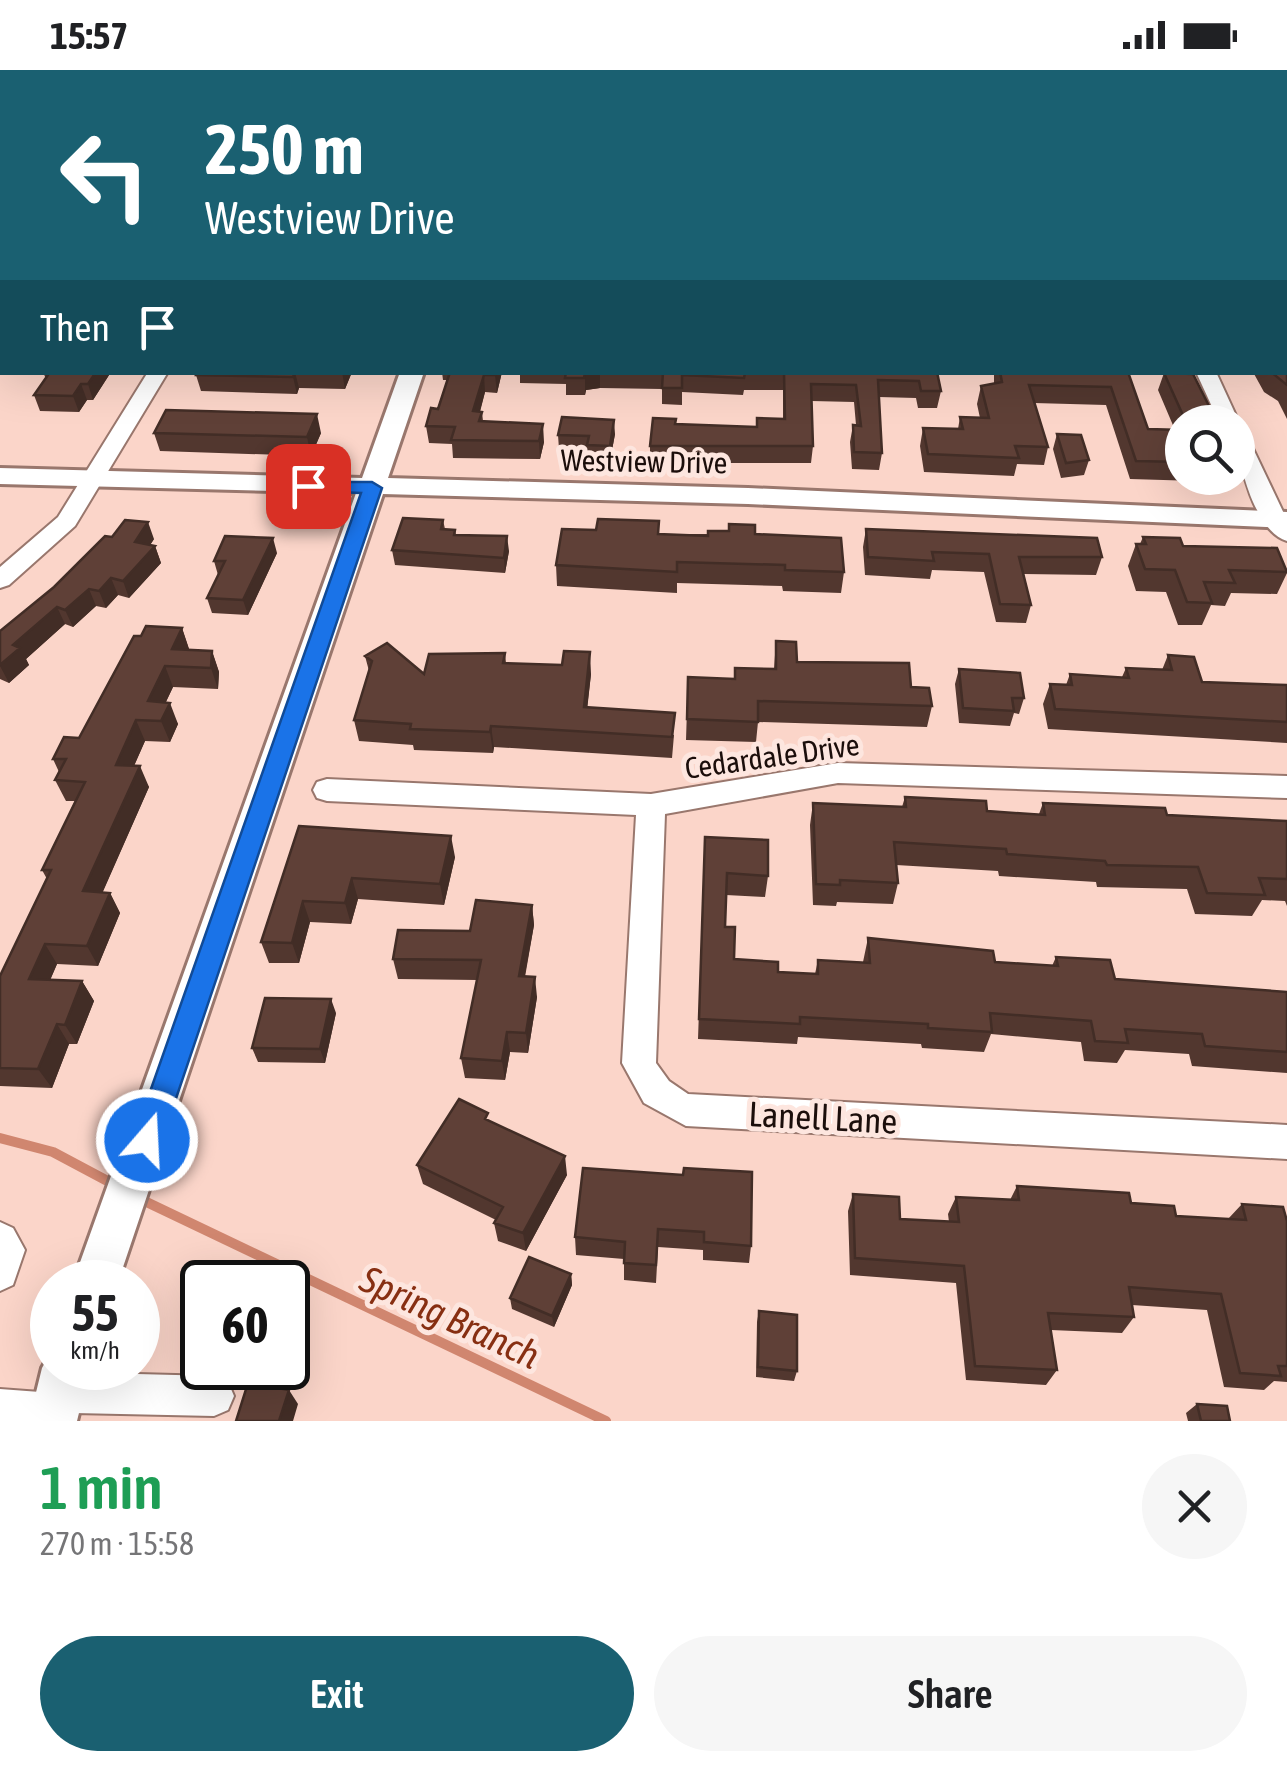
<!DOCTYPE html>
<meta charset="utf-8">
<style>
:root{--surface:#fff;--page:#f6f6f6;--text:#202124;--muted:#757577;--accent:#1a6071}
body{margin:0;font-family:"Asap Condensed",sans-serif;background:var(--page);color:var(--text);height:100vh;display:flex;flex-direction:column;font-size:38px;white-space:nowrap}
*{box-sizing:border-box;margin:0}
p{font-size:32px;color:var(--muted)}
.icon{flex:none;width:55px;height:55px;fill:none;stroke:currentColor;stroke-width:2;stroke-linecap:round;stroke-linejoin:round}
.map{position:relative;height:1351px;overflow:hidden}
.drawer{display:flex;flex-direction:column;background:var(--surface);flex:1}
.drawer>*{flex:none}
.hud{position:absolute;left:0px;top:0px;width:1288px;height:305px;box-shadow:0 10px 40px #0002;background:#1a6071;color:#fff;overflow:hidden}
.controls{position:absolute;left:1165px;top:335px;display:grid;gap:20px}
.controls a{display:grid;place-items:center;width:90px;height:90px;border-radius:50%;background:var(--surface);box-shadow:0 10px 40px #0002;font-size:50px}
.speed{position:absolute;left:30px;top:1190px;display:flex;gap:20px;font-size:50px;font-weight:700;text-align:center}
.speed>*{display:grid;place-content:center;width:130px;height:130px;border-radius:50%;background:var(--surface);box-shadow:0 10px 40px #0002;line-height:1}
.speed small{font-size:25px;font-weight:400}
.speed .limit{border:5px solid #111;border-radius:15px;background:#fff;color:#111}
.pin{position:absolute;display:grid;place-items:center;width:85px;height:85px;color:#fff;margin:-42px;border-radius:20px;box-shadow:0 5px 15px #0006}
.me{position:absolute;width:110px;margin:-55px;rotate:19deg;stroke-linejoin:round;filter:drop-shadow(0 0 8px #0008)}
.turn{display:flex;align-items:center;gap:35px;height:210px;padding:0 40px;font-size:45px}
.turn .icon{width:130px;height:130px;stroke-width:2.5}
.turn b{display:block;font-size:70px;line-height:85px}
.then{display:flex;align-items:center;height:95px;padding:0 40px;background:#0003;gap:20px;font-size:38px}
.round{display:grid;place-items:center;flex:none;width:105px;height:105px;border-radius:52px;background:var(--page)}
.head{display:flex;align-items:center;justify-content:space-between;height:170px;padding:0 40px}
h1{font-size:60px;font-weight:600;line-height:75px;color:#1e9e55}
.button{display:flex;gap:20px;margin-top:auto;padding:20px 40px}
.button a{flex:1;height:115px;border-radius:60px;background:var(--accent);color:#fff;font-size:40px;font-weight:600;line-height:115px;text-align:center}
.button a+a{background:var(--page);color:var(--text)}
.status{display:flex;justify-content:space-between;align-items:center;height:70px;padding:0 50px;background:var(--surface);direction:ltr}
.status svg{height:28px;fill:currentColor}
.map>svg:first-child{display:block}
.lines{fill:none;stroke-linecap:round;stroke-linejoin:round}
.stream{stroke:#d0866f;stroke-width:10}
.minor-casing{stroke:#99776d;stroke-width:4}
.major-casing{stroke:#99776d;stroke-width:6}
.minor{fill:#fff;fill-rule:evenodd}
.major{fill:#fff;fill-rule:evenodd}
.wall{fill:#52372f}
.shaded-wall{fill:#422d26}
.building{fill:#5f4037;stroke:#422d26;stroke-width:2.5}
.route{fill:#1a73e8;stroke:#114b97;stroke-width:2.5}
.labels{text-anchor:middle;dominant-baseline:central;stroke-width:10;stroke-linejoin:round;paint-order:stroke}
.street-label{font-size:30px;fill:#1b0e0b;stroke:#fde6df}
.near-street-label{font-size:35px;fill:#1b0e0b;stroke:#fde6df}
.near-water-label{font-size:38px;font-style:italic;fill:#872f12;stroke:#fde6df}
</style>
<div class="status"><b>15:57</b><svg viewBox="0 0 49 12"><path d="M0 12V9h3v3zM5 12V6h3v6zM10 12V3h3v9zM15 12V0h3v12zM26 1h20v11H26zM47 4h2v5h-2z"/></svg></div>
<div class="map">
<svg width="1287" height="1351" viewBox="0 0 1287 1351">
<rect width="100%" height="100%" fill="#fbd5c9"/>
<g class="lines">
<path class="stream" d="M0,1068L53,1082L115,1115
M136,1127L606,1351"/>
<g class="minor-casing">
<path id="minor" d="M1049,0H1063L1064,2H1050Z
M0,150L2,151V161H0Z
M1285,188H1287V198H1285Z
M148,302H168L75,456L9,515L0,518V497L58,447Z
M1196,302H1216L1239,352L1238,355L1219,352Z
M1238,364L1249,370L1287,450V471C1256,463 1236,391 1238,364Z
M838,693L1287,706V728L838,713L665,744L656,993L669,1011L688,1024L1287,1055V1089L686,1056L644,1033L622,993L636,745L327,731L317,728L313,720L317,712L327,709L651,724Z
M0,1152L13,1158L25,1180L13,1215L0,1221Z
M60,1302L214,1306L228,1312L234,1326L228,1340L214,1346L74,1343L72,1351H0V1319L40,1322L46,1308Z"/>
</g>
<g class="major-casing">
<path id="major" d="M400,302H424L388,408L748,418L1287,442V458L748,434L383,424L118,1212H73L356,423L0,414V398L362,408Z
M52,1280V1298H90L77,1351H29L42,1298Z"/>
</g>
<use href="#minor" class="minor"/>
<use href="#major" class="major"/>
</g>
<path class="wall" d="M1083,0H1287V131H1285V2H1084Z
M1285,194L1287,195V234L1285,233Z
M2,226V300H0V229Z
M1287,262V349L1278,331L1264,322L1253,302H1285Z
M43,302H111L93,330H87L79,342L40,341L34,325L46,309Z
M197,302H352L345,319L299,318L297,324L201,321L196,305Z
M442,302H502L497,323L485,322L480,342H482L483,351L544,372L540,389L453,388L452,374L429,373L426,356L438,339L447,310H443Z
M520,302H937L941,321L937,338H918L916,328L879,327L882,383L879,400L852,399L850,372L853,355H856L854,332L812,331L813,376L811,393H650V376L676,354L756,357L783,349V320H744L743,325L682,322V335L662,334V319L600,318L586,320L585,325H566V314L520,313Z
M994,302H1128L1148,359L1175,360L1158,320L1164,303L1217,352H1182V408H1231L1230,412L1130,409L1106,335L1034,333L1048,377L1044,395L1017,394L1014,406L924,402L920,376L923,358L958,359L960,347L980,348L977,334L981,316L994,313Z
M154,363H321L311,386L160,381Z
M615,364L610,391L588,390L587,380L559,379L558,365Z
M1057,364L1089,390L1084,405L1061,408L1053,379Z
M443,450L445,459L455,460L456,465L509,481L505,503L395,495L392,480Z
M866,459L1102,487L1096,505L1024,504L1031,535L1026,553L996,552L984,502L932,500L930,509L865,505L863,477Z
M658,464H755L844,502L841,523L783,521L782,516L677,513V523L557,516L556,495Z
M112,467L154,469L150,475L155,476L161,493L129,528L118,525L106,538L96,536L73,557L65,554L26,589L29,595L9,613L0,609V561L54,517Z
M1143,467L1287,500V503L1277,524L1231,523L1225,536L1211,535L1202,555H1178L1166,522L1136,521L1128,496L1136,474H1140Z
M277,483L248,545L212,543L207,528L218,505L214,491Z
M182,558L189,579L212,581L219,602L218,619L173,617L166,632L178,654L170,672L145,671L134,696L149,717L102,823H110L120,843L98,896L57,894L50,910L82,911L94,931L77,974H69L52,1018L0,1016V906L47,809L42,800L75,731H66L55,710L59,702L53,689L79,668L141,566Z
M776,571L797,592L911,617L932,636L927,657L758,652L756,672L686,670L688,607L734,609L774,599Z
M505,583L506,593L591,604L587,638L674,665L672,688L494,677L493,683L414,680L413,675L359,671L354,650L369,601L365,586L424,604Z
M1168,585L1202,612L1287,615V673L1048,659L1043,634L1050,614L1066,615L1070,604L1122,607L1126,598L1162,600Z
M959,599L1024,628L1019,644L1014,643L1010,656L959,653L955,614Z
M905,727L987,741L1039,744L1043,733L1167,745L1287,751V836L1285,831L1262,830L1252,846L1195,844L1187,819L1097,817L1096,812L999,806L998,801L896,795L898,813L893,834L837,832L836,836L813,835L810,755L813,733L902,737Z
M299,756L455,787L444,835L358,829L351,854L310,852L299,893H269L261,872Z
M705,767L768,806L765,827L726,825L725,857L734,889L778,902L815,904L818,890L863,892L868,868L995,892L1052,896L1056,887L1115,909L1287,922V1003L1192,996L1189,984L1125,980L1117,993L1084,991L1081,972L991,964L984,982L922,978L921,974L798,967L797,974L698,969Z
M532,835L534,855L525,907L537,927L528,983L510,982L505,1010L465,1008L461,988L477,910L398,909L393,889L470,861Z
M336,943L325,993L258,992L252,978Z
M490,1051L567,1105L526,1181L498,1171L494,1153L496,1150L423,1114L417,1095Z
M583,1098L751,1176L749,1193L703,1190V1180L658,1177L656,1213L624,1210V1189L576,1185L575,1167Z
M1017,1116L1131,1133L1176,1146L1228,1149L1242,1134L1287,1151V1312L1274,1311L1264,1320L1224,1317L1207,1240L1132,1235L1134,1247L1122,1263L1051,1260L1057,1300L1046,1315L966,1310L956,1213L850,1205L848,1141L853,1124L900,1149L949,1152L948,1144L956,1127L1010,1130Z
M571,1204L572,1215L554,1257L512,1239L510,1228Z
M759,1241L797,1301L794,1311L756,1307L757,1252Z
M1197,1334L1230,1351H1188L1186,1343Z"/>
<path class="shaded-wall" d="M96,302H111L93,330L88,314Z
M295,302L299,318L297,324L293,307Z
M342,302H352L345,319Z
M496,302H502L497,323L495,305Z
M600,302V318L586,320L585,325V303Z
M484,305L485,322L475,359L473,341Z
M81,314L87,330L79,342L73,326Z
M317,344L321,363L311,386L307,367Z
M614,350L615,364L610,391V376Z
M543,354L544,372L540,389L539,371Z
M148,452L154,469L141,489L135,472Z
M507,466L509,481L505,503L504,488Z
M273,468L277,483L248,545L243,530Z
M155,476L161,493L129,528L123,511Z
M111,508L118,525L106,538L99,521Z
M89,519L96,536L73,557L65,540Z
M57,537L65,554L26,589L29,595L9,613L0,596L13,575Z
M182,558L189,579H172Z
M212,581L219,602L218,619L211,598Z
M590,582L591,604L585,659L584,637Z
M165,596L173,617L156,652L148,631Z
M170,633L178,654L170,672L161,651Z
M136,650L145,671L125,716L116,695Z
M491,656L494,677L493,683L490,662Z
M140,696L149,717L94,842L83,821Z
M451,766L455,787L444,835L440,814Z
M352,808L358,829L351,854L345,833Z
M110,823L120,843L98,896L87,876Z
M303,831L310,852L299,893L292,873Z
M532,835L534,855L521,926L519,906Z
M45,874L57,894L42,929L29,909Z
M535,907L537,927L528,983L526,963Z
M82,911L94,931L77,974L65,955Z
M331,929L336,943L325,993L320,979Z
M57,954L69,974L52,1018L38,999Z
M507,962L510,982L505,1010L502,991Z
M565,1086L567,1105L526,1181L523,1163Z
M571,1204L572,1215L554,1257L552,1246Z
M289,1320L298,1334L293,1351H279Z"/>
<path class="building" d="M181,0H267L268,2H179Z
M311,0H459L458,2H310Z
M545,0H788V2H544Z
M850,0H1045L1046,2H850Z
M1091,0H1287V118H1285V2H1092Z
M0,5H2V133L0,135Z
M1285,194L1287,195V214L1285,213Z
M2,226V283L1,285L0,229Z
M1285,262H1287V315L1271,302H1285Z
M50,302H96L88,314H81L73,326L34,325Z
M197,302H295L293,307L196,305Z
M450,302H496L495,305H484L473,341L482,342L479,351L543,354L539,371L451,370L455,357L426,356L431,338L438,339Z
M566,302H590L585,303L584,308H565Z
M663,302H937L941,321H921L919,311L878,310L882,383L854,382L853,355L861,356L856,315L811,314L813,376H650L653,348L676,349L675,354L757,357V348L785,349L784,303H745L744,308L682,305V318H662Z
M1000,302H1128L1148,359L1182,360V392L1136,391L1111,317L1068,316L1029,315L1048,377L1015,376L1019,388L928,384L923,358L963,359L960,347L989,348L981,316L1002,312Z
M1164,303L1193,304L1217,352H1186Z
M166,340L317,344L307,367L154,363Z
M562,347L614,350L610,376L587,375L589,366L558,365Z
M1057,364L1081,365L1089,390L1066,393Z
M403,448L443,450L441,459L455,460L454,465L507,466L504,488L392,480Z
M598,449L659,451L658,464L708,466V461H729V454L755,455V464L841,468L844,502L785,500V495L677,492V502L556,495L562,459L596,460Z
M125,450L148,452L135,472L155,476L123,511L111,508L99,521L89,519L65,540L57,537L13,575L20,578L0,595V561L54,517L105,466L112,467Z
M866,459L1097,468L1102,487H1019L1031,535L1000,534L989,484L932,482L934,491L868,487Z
M225,466L273,468L243,530L207,528L225,491H214Z
M1143,467L1180,468L1183,476L1277,478L1287,502L1229,500L1235,513L1204,512L1212,533L1187,532L1175,500L1145,499L1136,474H1146Z
M146,556L182,558L172,579L212,581L211,598L165,596L148,631L170,633L161,651L136,650L116,695L140,696L83,821L110,823L87,876L45,874L29,909L82,911L65,955L57,954L38,999L0,998V906L51,800H42L85,712L55,710L66,689H53L64,667L79,668L134,566H141Z
M776,571L796,572L797,592L909,593L911,617L929,618L932,636L758,631V652L687,649L688,607L735,609V598L776,599Z
M387,573L424,604L429,584L505,583L503,593L562,595L564,581L590,582L584,637L675,643L672,667L491,656L490,662L410,659L411,654L354,650L372,591L365,586Z
M1168,585L1194,587L1202,612L1287,615V652L1055,639L1050,614L1072,615L1070,604L1129,608L1126,598L1172,600Z
M959,599L1020,603L1024,628H1012L1014,641L963,638Z
M905,727L986,731L987,741L1045,745L1043,733L1165,738L1167,745L1287,751V809L1259,808L1265,825L1207,823L1198,797L1107,795L1105,791L1007,784L1006,779L894,772L898,813L840,810V815L816,814L813,733L906,737Z
M299,756L451,766L440,814L352,808L345,833L303,831L292,873L261,872Z
M705,767L768,770V806L727,803L725,857H735L734,889L778,892V902L818,904V890L870,893L868,868L993,881L995,892L1058,896L1056,887L1110,890L1115,909L1287,922V982L1205,976L1202,964L1125,959L1128,973L1095,971L1091,951L990,943L992,962L928,958V954L800,947V954L699,949Z
M476,830L532,835L519,906L535,907L526,963L507,962L502,991L461,988L481,890L393,889L398,860L470,861Z
M265,928L331,929L320,979L252,978Z
M459,1029L488,1043L485,1049L565,1086L523,1163L494,1153L503,1137L417,1095Z
M583,1098L683,1105L684,1098L752,1102L751,1176L704,1172V1162L658,1159L656,1195L624,1193L625,1172L575,1167Z
M1017,1116L1129,1123L1131,1133L1174,1136L1176,1146L1246,1150L1242,1134L1283,1137L1287,1151V1296H1278L1281,1306L1240,1303L1221,1224L1129,1217L1134,1247L1048,1243L1057,1300L975,1296L964,1196L855,1188L853,1124L899,1127L900,1149L959,1152L956,1127L1019,1130Z
M529,1187L571,1204L552,1246L510,1228Z
M759,1241L797,1245V1301L758,1297Z
M248,1313L289,1320L279,1351H236Z
M1197,1334L1227,1336L1230,1351H1201Z"/>
<path class="route" d="M301,412H372L382,418L162,1070L158,1079L147,1083L137,1079L133,1070L361,423L308,421L301,420Z"/>
<g class="labels">
<g class="street-label">
<text transform="translate(644 391) rotate(1)">Westview Drive</text>
<text transform="translate(772 686) rotate(-8)">Cedardale Drive</text>
</g>
<g class="near-street-label">
<text transform="translate(823 1047) rotate(3)">Lanell Lane</text>
</g>
<g class="near-water-label">
<text transform="translate(450 1247) rotate(25)">Spring Branch</text>
</g>
</g>
</svg>
<div class="controls">
<a><svg class="icon" aria-label="search" viewBox="0 0 24 24"><circle cx="10" cy="10" r="6"/><path d="M15 15l6 6"/></svg></a>
</div>
<div class="speed"><div>55<small>km/h</small></div><div class="limit">60</div></div>
<div class="pin" style="left:308px;top:416px;background:#d93025"><svg class="icon" aria-label="arrive" viewBox="0 0 24 24"><path d="M6 21V4h12l-3 4 3 4H6"/></svg></div>
<svg class="me" style="left:147px;top:1070px" viewBox="-20 -20 40 40"><circle r="17" fill="#1a73e8" stroke="#fff" stroke-width="3"/><path d="M0-11L8 9 0 5-8 9z" fill="#fff"/></svg>
<div class="hud">
<div class="turn"><svg class="icon" aria-label="left" viewBox="0 0 24 24"><path d="M17 20v-9H6M10 6l-5 5 5 5"/></svg><div><b>250 m</b>Westview Drive</div></div>
<div class="then">Then<svg class="icon" aria-label="arrive" viewBox="0 0 24 24"><path d="M6 21V4h12l-3 4 3 4H6"/></svg></div>
</div>
</div>
<section class="drawer">
<div class="head"><div><h1>1 min</h1><p>270 m · 15:58</p></div><a class="round"><svg class="icon" aria-label="close" viewBox="0 0 24 24"><path d="M6 6l12 12M18 6L6 18"/></svg></a></div>
<div class="button"><a>Exit</a><a>Share</a></div>
</section>
